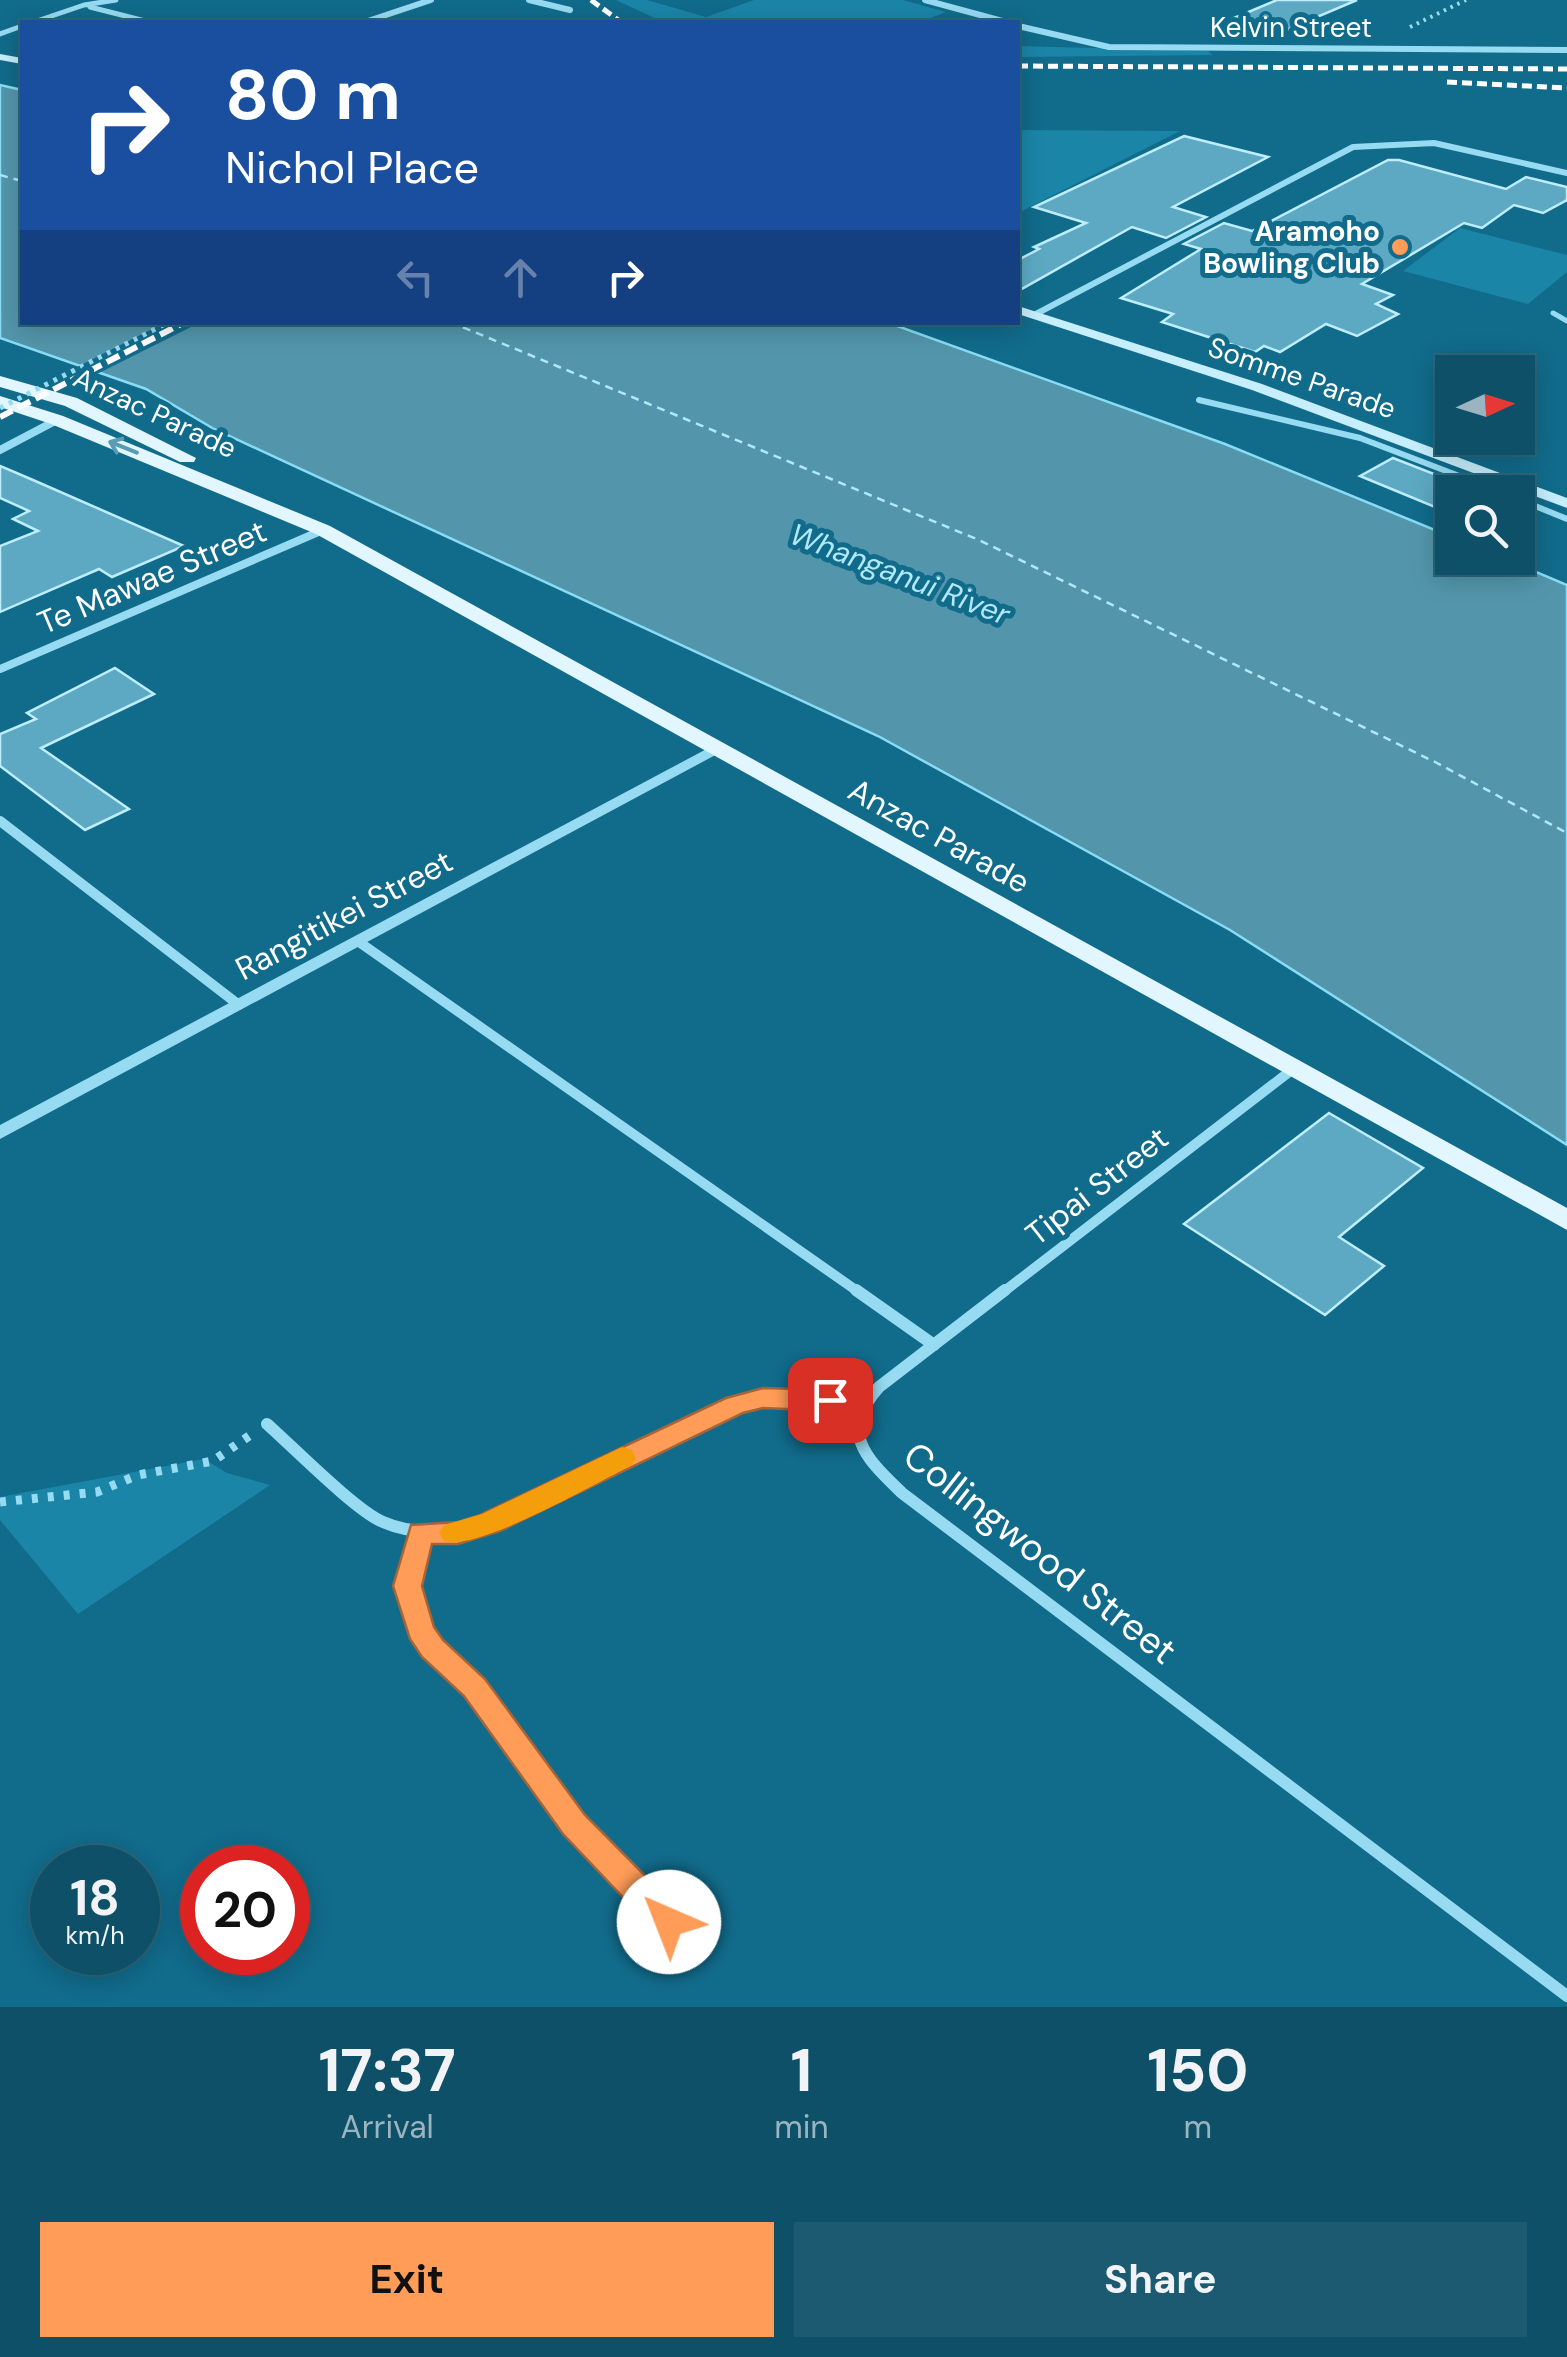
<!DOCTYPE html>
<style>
:root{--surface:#0d5068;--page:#1b5a71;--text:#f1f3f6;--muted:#9ab5c0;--line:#2d677c;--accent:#ff9c58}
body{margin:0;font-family:"DM Sans",sans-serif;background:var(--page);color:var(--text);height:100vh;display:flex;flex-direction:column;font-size:38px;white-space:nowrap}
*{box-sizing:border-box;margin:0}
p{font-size:32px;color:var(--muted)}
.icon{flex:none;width:55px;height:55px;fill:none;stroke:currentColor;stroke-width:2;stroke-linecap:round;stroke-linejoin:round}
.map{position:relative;height:2007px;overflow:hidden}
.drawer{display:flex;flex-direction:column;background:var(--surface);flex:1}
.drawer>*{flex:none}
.guide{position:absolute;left:20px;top:20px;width:1000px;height:305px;border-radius:0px;box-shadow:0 5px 25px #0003,0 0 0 2px var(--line);background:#1a4fa0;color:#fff;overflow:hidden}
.needle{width:65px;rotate:86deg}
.controls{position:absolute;left:1435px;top:355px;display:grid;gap:20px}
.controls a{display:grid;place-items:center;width:100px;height:100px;border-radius:0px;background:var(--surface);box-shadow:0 5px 25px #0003,0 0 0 2px var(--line);font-size:50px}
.speed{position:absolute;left:30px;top:1845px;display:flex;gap:20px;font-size:50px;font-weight:700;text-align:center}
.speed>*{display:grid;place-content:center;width:130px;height:130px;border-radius:50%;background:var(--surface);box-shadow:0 5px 25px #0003,0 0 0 2px var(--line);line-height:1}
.speed small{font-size:25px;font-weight:400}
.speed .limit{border:15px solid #d22;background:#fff;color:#111}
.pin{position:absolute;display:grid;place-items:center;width:85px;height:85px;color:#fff;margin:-42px;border-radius:20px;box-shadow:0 5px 15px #0006}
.me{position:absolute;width:110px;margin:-55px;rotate:316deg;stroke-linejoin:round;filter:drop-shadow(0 0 8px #0008)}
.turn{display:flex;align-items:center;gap:35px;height:210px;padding:0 40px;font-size:45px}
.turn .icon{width:130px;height:130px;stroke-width:2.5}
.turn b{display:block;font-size:70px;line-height:85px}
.lanes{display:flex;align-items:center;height:95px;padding:0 40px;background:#0003;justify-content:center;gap:50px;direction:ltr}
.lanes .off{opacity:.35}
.eta{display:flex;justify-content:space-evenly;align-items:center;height:170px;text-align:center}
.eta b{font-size:60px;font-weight:700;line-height:70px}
.cta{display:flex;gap:20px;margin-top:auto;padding:20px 40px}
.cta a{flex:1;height:115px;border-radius:0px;background:var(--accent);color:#111;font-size:40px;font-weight:700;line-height:115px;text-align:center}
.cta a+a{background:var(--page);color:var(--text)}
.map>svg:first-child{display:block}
.green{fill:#1b85a8}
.water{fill:#5396ac;stroke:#89dcf5;stroke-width:2.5}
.pier{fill:#116b8b}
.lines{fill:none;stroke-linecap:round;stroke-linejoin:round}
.ferry{stroke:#b1e8fa;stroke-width:2.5;stroke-dasharray:8 6;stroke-linecap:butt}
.building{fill:#5da9c3;stroke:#beeefd;stroke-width:2.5}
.path-far1{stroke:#97dbf2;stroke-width:4;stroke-dasharray:2.5 5;stroke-linecap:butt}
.path{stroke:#97dbf2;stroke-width:9;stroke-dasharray:6 10;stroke-linecap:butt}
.service-far2{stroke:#97dbf2;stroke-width:5}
.service-far1{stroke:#97dbf2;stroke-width:6}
.service{stroke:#97dbf2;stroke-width:10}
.minor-far3{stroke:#97dbf2;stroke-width:6}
.minor-far2{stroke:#97dbf2;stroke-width:8}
.minor-far1{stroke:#97dbf2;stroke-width:10}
.minor{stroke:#97dbf2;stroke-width:12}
.tertiary{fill:#97dbf2;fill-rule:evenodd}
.secondary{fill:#c6eefc;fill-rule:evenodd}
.primary{fill:#e2f6ff;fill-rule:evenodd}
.rail-far1{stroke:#fff;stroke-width:5;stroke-dasharray:10 5;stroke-linecap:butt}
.rail{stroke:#fff;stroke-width:6;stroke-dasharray:14 6;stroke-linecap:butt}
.path-bridge{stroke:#97dbf2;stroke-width:5;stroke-dasharray:4 6;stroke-linecap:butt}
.oneway{stroke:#5a9cb4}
.route{fill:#ff9c58;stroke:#a66539;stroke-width:2.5}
.slow{fill:#f59e0b}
.poi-dot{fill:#ff9c58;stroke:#116b8b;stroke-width:4}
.labels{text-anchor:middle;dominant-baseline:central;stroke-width:10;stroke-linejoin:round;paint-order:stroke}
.far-street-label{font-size:28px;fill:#fff;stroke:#116b8b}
.far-poi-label{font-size:28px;font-weight:bold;fill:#fff;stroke:#116b8b;text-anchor:end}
.far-water-label{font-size:30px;font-style:italic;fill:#b1e8fa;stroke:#116b8b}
.street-label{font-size:32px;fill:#fff;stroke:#116b8b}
.near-street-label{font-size:38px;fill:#fff;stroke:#116b8b}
</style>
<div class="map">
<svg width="1567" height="2007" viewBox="0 0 1567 2007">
<rect width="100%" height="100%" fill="#116b8b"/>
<path class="green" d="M616,0H647L706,17L754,0H903L946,12L920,22H663Z
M1018,46L1208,51L1213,55L1018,57Z
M1018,130L1180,131L1018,213Z
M1460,228L1567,255V272L1528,304L1403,271Z
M204,1459L227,1473L270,1485L78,1614L0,1520V1497Z"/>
<path class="water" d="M0,85L22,90V322L889,323L1225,444L1452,537V558H1503L1567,585V1145L1230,930L878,736L214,429L146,389L0,338Z"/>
<path class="pier" d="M164,323H199L93,376L73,369Z"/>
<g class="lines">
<path class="ferry" d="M0,175L22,181
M450,322L979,540L1437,763L1567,833"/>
</g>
<path class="building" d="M1277,0H1357L1284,31L1234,18Z
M1184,136L1268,157L1173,207L1206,217L1166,238L1132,227L1018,291V260L1039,249L1034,247L1086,223L1034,207Z
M1388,160H1399L1506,189L1526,177L1567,187V200L1543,213L1514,205L1482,228L1464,223L1362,284L1393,295L1376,304L1398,314L1357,336L1326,324L1280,352L1264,346L1255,352L1162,322L1173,314L1121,298L1201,249L1184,244L1224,223L1252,231Z
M1393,458L1452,481V514L1360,476Z
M0,466L33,480L184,546L112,577L99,569L0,612V546L38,531L13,519L29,511L0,498Z
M115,668L154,694L41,748L129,809L85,830L0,766V734L36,719L27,713Z
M1329,1113L1423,1168L1339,1237L1384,1266L1325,1315L1184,1224Z"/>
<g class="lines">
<path class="path-far1" d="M1410,27L1466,0"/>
<path class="path" d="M0,1502L97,1492L138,1475L213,1461L249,1436"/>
<path class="service-far2" d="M90,7L149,22
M34,22L84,5L116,0
M0,34L22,26
M1553,313L1567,321"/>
<path class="service-far1" d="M1199,400L1360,438L1501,492
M1518,499L1567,519"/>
<path class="service" d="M421,1533L408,1585L421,1631L432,1649L475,1688L574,1825L669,1922"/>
<path class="minor-far3" d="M529,0L570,10
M925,0L1006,22
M365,22L431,0
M1018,26L1109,47L1567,50
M1034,315L1353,147L1434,143L1567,173"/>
<path class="minor-far2" d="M0,450L57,420
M0,669L323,530"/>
<path class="minor-far1" d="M0,821L239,1005
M359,942L860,1293
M1002,1293L1293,1069"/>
<path class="minor" d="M856,1290L934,1345
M1005,1290L879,1387C838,1433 866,1458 902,1493L1567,1996
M267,1424C293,1447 356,1511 383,1522C492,1570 641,1423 749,1401C786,1393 826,1400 863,1403"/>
<path class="tertiary" d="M716,744L721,746L724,749L721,752L0,1139V1125Z"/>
<path class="secondary" d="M0,54L22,58V64L0,60Z
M1018,306L1262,384L1567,498V508L1252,390L1018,314Z"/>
<path class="primary" d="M0,376L77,398L196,458L194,462H180L65,406L0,387Z
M0,396L63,416L330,526L1567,1208V1230L316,534L51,424L0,407Z"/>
<path class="rail-far1" d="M591,0L621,22
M1018,66L1567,69
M1447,82L1567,88"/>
<path class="rail" d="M0,417L185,322"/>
<path class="path-bridge" d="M0,408L169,322"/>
</g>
<defs><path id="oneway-shaft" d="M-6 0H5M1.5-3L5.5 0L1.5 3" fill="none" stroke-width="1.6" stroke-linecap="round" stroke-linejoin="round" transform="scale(2.5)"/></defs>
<use class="oneway" href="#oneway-shaft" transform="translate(123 447) rotate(-158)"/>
<path class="route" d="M763,1388L830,1390L839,1393L843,1400L839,1408L830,1411L763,1408L743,1413L500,1531L458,1544H432L422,1586L434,1627L443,1640L485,1679L585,1815L681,1912L685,1922L681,1933L669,1937L657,1933L563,1834L464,1696L422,1657L410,1639L393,1586L411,1525L458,1522L480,1515L726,1398Z"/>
<path class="slow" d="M622,1447L632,1450L636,1458L632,1465C596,1483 477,1552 444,1541L439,1533L444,1525L482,1514Z"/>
<circle class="poi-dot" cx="1400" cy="247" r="10"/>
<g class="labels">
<g class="far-street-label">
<text x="1291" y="27">Kelvin Street</text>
<text transform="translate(1302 378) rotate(19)">Somme Parade</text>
<text transform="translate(155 413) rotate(25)">Anzac Parade</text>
</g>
<g class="far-poi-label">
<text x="1380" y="231">Aramoho<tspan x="1380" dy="32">Bowling Club</tspan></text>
</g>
<g class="far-water-label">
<text transform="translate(900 574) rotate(21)">Whanganui River</text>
</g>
<g class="street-label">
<text transform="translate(152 577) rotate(-23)">Te Mawae Street</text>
<text transform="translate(939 836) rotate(29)">Anzac Parade</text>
<text transform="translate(344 915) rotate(-28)">Rangitikei Street</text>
<text transform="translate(1097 1186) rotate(-38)">Tipai Street</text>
</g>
<g class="near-street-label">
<text transform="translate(1040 1553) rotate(38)">Collingwood Street</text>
</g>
</g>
</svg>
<div class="controls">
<a><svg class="needle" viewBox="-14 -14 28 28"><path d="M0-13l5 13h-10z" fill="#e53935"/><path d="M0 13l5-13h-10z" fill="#9ab5c0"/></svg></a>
<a><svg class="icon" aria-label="search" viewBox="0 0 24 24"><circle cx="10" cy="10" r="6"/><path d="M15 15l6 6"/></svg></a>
</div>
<div class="speed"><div>18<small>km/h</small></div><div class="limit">20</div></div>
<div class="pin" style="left:830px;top:1400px;background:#d93025"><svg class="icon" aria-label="arrive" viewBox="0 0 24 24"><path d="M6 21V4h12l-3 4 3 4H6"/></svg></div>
<svg class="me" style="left:669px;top:1922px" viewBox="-20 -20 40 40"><circle r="19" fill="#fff"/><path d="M0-13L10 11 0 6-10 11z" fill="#ff9c58"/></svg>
<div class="guide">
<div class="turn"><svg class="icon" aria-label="right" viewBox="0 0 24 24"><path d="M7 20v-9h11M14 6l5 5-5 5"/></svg><div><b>80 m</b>Nichol Place</div></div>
<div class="lanes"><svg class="icon off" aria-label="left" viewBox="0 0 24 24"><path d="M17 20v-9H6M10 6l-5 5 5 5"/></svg><svg class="icon off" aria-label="ahead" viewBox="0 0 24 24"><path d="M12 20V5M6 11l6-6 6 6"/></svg><svg class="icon" aria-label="right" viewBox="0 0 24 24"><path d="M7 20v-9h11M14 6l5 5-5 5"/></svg></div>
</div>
</div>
<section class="drawer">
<div class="eta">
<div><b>17:37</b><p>Arrival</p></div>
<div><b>1</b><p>min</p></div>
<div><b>150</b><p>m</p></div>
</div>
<div class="cta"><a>Exit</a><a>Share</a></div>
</section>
